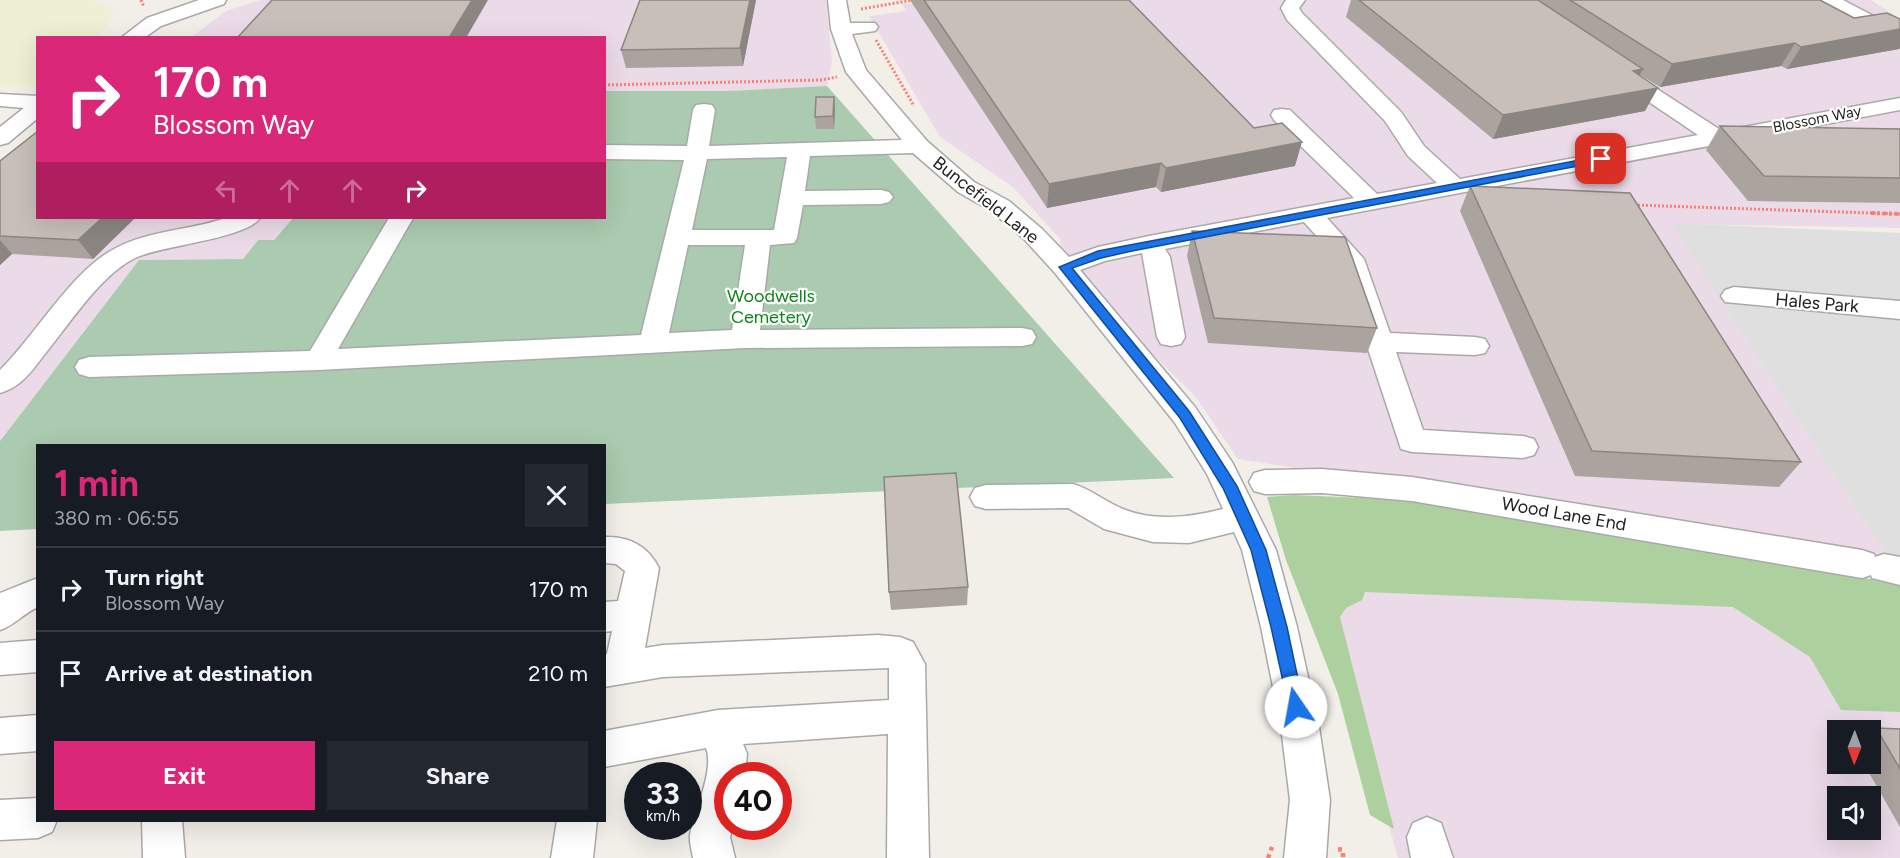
<!DOCTYPE html>
<meta charset="utf-8">
<style>
:root{--surface:#171b24;--page:#242831;--text:#f1f3f6;--muted:#9ea1a6;--line:#363941;--accent:#db2777}
body{margin:0;font-family:Figtree,sans-serif;background:var(--page);color:var(--text);height:100vh;display:flex;flex-direction:column;font-size:22px;white-space:nowrap}
*{box-sizing:border-box;margin:0}
p{font-size:20px;color:var(--muted)}
.icon{flex:none;width:33px;height:33px;fill:none;stroke:currentColor;stroke-width:2;stroke-linecap:round;stroke-linejoin:round}
.map{position:relative;flex:1;overflow:hidden}
.drawer{position:absolute;left:36px;top:444px;width:570px;height:378px;display:flex;flex-direction:column;background:var(--surface);border-radius:0px;box-shadow:0 6px 24px #0002}
.drawer>*{flex:none}
.guide{position:absolute;left:36px;top:36px;width:570px;height:183px;border-radius:0px;box-shadow:0 6px 24px #0002;background:#db2777;color:#fff;overflow:hidden}
.needle{width:39px;rotate:181deg}
.buttons{position:absolute;left:1827px;top:720px;display:grid;gap:12px}
.buttons a{display:grid;place-items:center;width:54px;height:54px;border-radius:0px;background:var(--surface);box-shadow:0 6px 24px #0002;font-size:30px}
.speed{position:absolute;left:624px;top:762px;display:flex;gap:12px;font-size:30px;font-weight:700;text-align:center}
.speed>*{display:grid;place-content:center;width:78px;height:78px;border-radius:50%;background:var(--surface);box-shadow:0 6px 24px #0002;line-height:1}
.speed small{font-size:15px;font-weight:400}
.speed .limit{border:9px solid #d22;background:#fff;color:#111}
.pin{position:absolute;display:grid;place-items:center;width:51px;height:51px;color:#fff;margin:-26px;border-radius:12px;box-shadow:0 3px 9px #0006}
.me{position:absolute;width:66px;margin:-33px;rotate:348deg;stroke-linejoin:round;filter:drop-shadow(0 0 4px #0008)}
.turn{display:flex;align-items:center;gap:21px;height:126px;padding:0 18px;font-size:27px}
.turn .icon{width:78px;height:78px;stroke-width:2.5}
.turn b{display:block;font-size:42px;line-height:51px}
.lanes{display:flex;align-items:center;height:57px;padding:0 18px;background:#0003;justify-content:center;gap:30px;direction:ltr}
.lanes .off{opacity:.35}
.round{display:grid;place-items:center;flex:none;width:63px;height:63px;border-radius:0px;background:var(--page)}
.overview{display:flex;align-items:center;justify-content:space-between;height:102px;padding:0 18px}
h1{font-size:36px;font-weight:700;line-height:45px;color:var(--accent)}
.button{display:flex;gap:12px;margin-top:auto;padding:12px 18px}
.button a{flex:1;height:69px;border-radius:0px;background:var(--accent);color:#fff;font-size:24px;font-weight:700;line-height:69px;text-align:center}
.button a+a{background:var(--page);color:var(--text)}
ul{padding:0;list-style:none}
li{display:flex;align-items:center;gap:18px;height:84px;padding:0 18px;border-top:2px solid var(--line)}
li div{flex:1}
li b{display:block;font-size:22px}
li em{font-style:normal}
.map>svg:first-child{display:block}
.residential{fill:#e0dfdf}
.industrial{fill:#ebdbe8;fill-rule:evenodd}
.farmland{fill:#eef0d5}
.forest{fill:#add19e}
.cemetery{fill:#aacbaf}
.lines{fill:none;stroke-linecap:round;stroke-linejoin:round}
.minor-casing{stroke:#a9a9a9;stroke-width:3}
.path-far2{stroke:#fa8072;stroke-width:3;stroke-dasharray:2 2;stroke-linecap:butt}
.path-far1{stroke:#fa8072;stroke-width:4;stroke-dasharray:3 3;stroke-linecap:butt}
.path{stroke:#fa8072;stroke-width:4.5;stroke-dasharray:4 4;stroke-linecap:butt}
.minor{fill:#fff;fill-rule:evenodd}
.wall{fill:#aba49e}
.shaded-wall{fill:#8b8681}
.building{fill:#c7bfb8;stroke:#8b8681;stroke-width:1.5}
.route{fill:#1a73e8;stroke:#114b97;stroke-width:1.5}
.labels{text-anchor:middle;dominant-baseline:central;stroke-width:4.5;stroke-linejoin:round;paint-order:stroke}
.far-street-label{font-size:15px;fill:#222;stroke:#fff}
.street-label{font-size:18px;fill:#222;stroke:#fff}
.park-label{font-size:18px;fill:#0c8416;stroke:#fff}
</style>
<div class="map">
<svg width="1900" height="858" viewBox="0 0 1900 858">
<rect width="100%" height="100%" fill="#f2efe9"/>
<path class="residential" d="M1670,223L1900,233V562L1889,559Z"/>
<path class="industrial" d="M260,0H826L832,61L827,86L730,91H605L604,38H190L226,11Z
M929,0H1871L1900,19V228L1671,224L1889,559L1238,459L1195,396L1064,267L1060,239L1013,187L940,137L869,16L906,11L902,4Z
M0,177L38,218H293L273,240H258L243,259L139,260L0,441Z
M1322,585L1730,602L1900,625V858H1398ZM1838,730H1870V764H1838ZM1838,796H1870V830H1838Z"/>
<path class="farmland" d="M0,0H94L114,10L107,26L96,37L38,38L37,85L35,87H0Z"/>
<path class="forest" d="M1293,495L1366,498L1457,506L1725,550L1900,585V712L1841,710L1810,657L1733,607L1365,592L1362,600L1346,608L1340,617L1394,829L1370,815L1338,694L1286,560L1267,497Z"/>
<path class="cemetery" d="M827,86L1174,478L605,504L604,446H38L37,529L0,531V441L139,260L243,259L258,240H274L293,218H604L605,91H730Z"/>
<g class="lines">
<g class="minor-casing">
<path id="minor" d="M199,0H226L224,4L161,26L144,38H121L147,18Z
M828,0H846L850,23H875L878,27L875,31L852,34L866,70L927,141L974,182L1009,201L1042,229L1069,257L1098,247L1149,236L1354,198L1274,120L1271,115L1274,110L1282,109L1290,110L1377,194L1437,183L1408,156L1385,121L1287,20L1281,8L1286,0H1305L1299,8L1302,13L1401,112L1424,146L1460,179L1698,135L1612,77L1609,73L1612,69L1619,67L1626,69L1722,131L1900,98V110L1327,218L1364,259L1390,333L1475,337L1485,339L1489,346L1485,353L1475,355L1396,352L1423,430L1523,436L1534,439L1538,447L1534,455L1523,458L1412,452L1401,449L1339,261L1304,222L1165,249L1170,257L1185,337L1181,344L1171,346L1161,344L1157,337L1142,253L1105,261L1080,270L1195,407L1232,462L1276,550L1297,627L1319,727L1330,800L1326,858H1284L1290,800L1281,727L1261,627L1242,550L1234,532L1189,543L1153,542L1104,529L1068,508L986,509L975,506L970,497L975,488L986,485L1073,484C1091,489 1105,502 1123,509C1155,522 1191,517 1223,509L1207,474L1175,423L1055,273L1024,239L991,211L958,192L913,153L810,156L805,191L881,190L889,192L893,197L889,202L881,204L803,205L797,238L794,243L770,245L760,330L1022,328L1032,330L1036,337L1032,344L1022,346L745,348L318,370L89,377L79,374L75,367L79,360L89,357L310,351L389,218H413L338,349L641,335L684,160L604,159V145L687,146L693,110L696,105L704,104L712,105L715,110L709,146L902,140L846,72L831,29ZM787,157L774,230H692L707,159ZM688,245H745L732,330L669,333Z
M1820,0H1843L1900,30V44L1822,4Z
M0,94L38,96V118L8,143L0,145V127L24,108L0,106Z
M226,218H260C246,239 162,245 135,258C99,276 69,325 44,355C31,372 21,387 0,393V370C35,336 73,269 116,248C150,230 191,230 226,218Z
M1734,287L1900,301V319L1725,302L1721,296L1725,290Z
M1322,469L1412,477L1862,550L1874,554L1875,557L1884,554L1900,557V585L1872,578L1871,575L1862,578L1412,501L1322,493L1265,494L1254,491L1249,482L1254,473L1265,470Z
M604,537C629,536 648,546 659,568L645,648L663,645L878,635L900,637L913,642L925,664L929,858H887L888,734L743,744L747,754L745,776H728V826H733L730,837L735,858H693C692,851 689,842 690,835C694,811 715,770 706,748L604,767V731L718,710L889,700V668L663,677L604,687V655L607,654L612,631L604,632V602L618,601L625,571L616,564L604,563Z
M38,578V607C24,613 15,625 0,630V593Z
M38,640V672L0,675V643Z
M38,715V751L0,754V718Z
M38,798V820H57L52,832L38,838L0,840V800Z
M1427,817L1441,823L1453,858H1411L1407,837L1413,823Z
M142,820H182L185,858H143Z
M557,820H597L593,858H551Z"/>
</g>
<path class="path-far2" d="M141,0L144,7
M861,9L913,0
M876,40L914,106
M604,85L821,80L837,77
M1634,205L1900,214"/>
<path class="path-far1" d="M1871,213L1900,214"/>
<path class="path" d="M1338,849L1343,850V858
M1268,858L1272,847"/>
<use href="#minor" class="minor"/>
</g>
<path class="wall" d="M640,0H756L743,66L626,68L621,50Z
M910,0H1129L1254,128L1295,166L1161,192L1156,187L1047,208Z
M1351,0H1820L1854,18L1900,19V48L1899,49L1787,69L1781,66L1660,87L1640,75L1645,111L1493,139L1346,17Z
M834,97L835,109L834,129H816L815,117Z
M1720,126L1900,129V203L1748,201L1706,150Z
M0,161L135,218L93,259L12,254L0,265Z
M1470,186L1801,462L1779,487L1575,476L1460,211Z
M1192,231L1377,328L1367,353L1208,343L1187,256Z
M968,587L967,605L891,610L889,592Z
M1876,728L1900,729V827L1864,764H1870V731Z"/>
<path class="shaded-wall" d="M472,0H488L466,38H449Z
M750,0H756L743,66L740,48Z
M1900,29V48L1899,49L1787,69L1801,47Z
M1795,43L1781,66L1660,87L1672,64Z
M1643,69L1631,92L1633,71Z
M1658,88L1645,111L1493,139L1503,115Z
M834,97L835,109L834,129L833,116Z
M1302,142L1295,166L1161,192L1166,168Z
M1161,163L1156,187L1047,208L1049,184Z
M102,218H135L93,259L78,240Z
M0,240L12,254L0,265Z"/>
<path class="building" d="M272,0H472L449,38H237Z
M640,0H750L740,48L621,50Z
M924,0H1129L1254,128L1282,123L1302,142L1166,168L1161,163L1049,184Z
M1359,0H1538L1643,69L1633,71L1658,88L1503,115Z
M1570,0H1820L1854,18L1887,13L1900,19V29L1801,47L1795,43L1672,64Z
M816,97H834L833,116L815,117Z
M1720,126L1900,129V178L1764,176Z
M38,131V218H102L78,240L0,236V161Z
M1470,186L1630,193L1801,462L1592,451Z
M1192,231L1345,237L1377,328L1214,318Z
M956,473L968,587L889,592L884,477Z
M1876,728L1900,729V769Z"/>
<path class="route" d="M1601,156L1606,159L1604,161L1132,251L1101,258L1072,268L1189,411L1237,486L1266,550L1287,627L1304,707L1302,713L1296,715L1290,713L1271,627L1251,550L1223,488L1180,418L1059,267L1098,251Z"/>
<g class="labels">
<g class="far-street-label">
<text transform="translate(1817 119) rotate(-11)">Blossom Way</text>
</g>
<g class="street-label">
<text transform="translate(986 200) rotate(38)">Buncefield Lane</text>
<text transform="translate(1817 303) rotate(5)">Hales Park</text>
<text transform="translate(1564 514) rotate(10)">Wood Lane End</text>
</g>
<g class="park-label">
<text x="771" y="296">Woodwells<tspan x="771" dy="21">Cemetery</tspan></text>
</g>
</g>
</svg>
<div class="buttons">
<a><svg class="needle" viewBox="-14 -14 28 28"><path d="M0-13l5 13h-10z" fill="#e53935"/><path d="M0 13l5-13h-10z" fill="#9ea1a6"/></svg></a>
<a><svg class="icon" aria-label="sound" viewBox="0 0 24 24"><path d="M4 9h4l5-4v14l-5-4H4zM17 9q2 3 0 6"/></svg></a>
</div>
<div class="speed"><div>33<small>km/h</small></div><div class="limit">40</div></div>
<div class="pin" style="left:1601px;top:159px;background:#d93025"><svg class="icon" aria-label="arrive" viewBox="0 0 24 24"><path d="M6 21V4h12l-3 4 3 4H6"/></svg></div>
<svg class="me" style="left:1296px;top:707px" viewBox="-20 -20 40 40"><circle r="19" fill="#fff"/><path d="M0-13L10 11 0 6-10 11z" fill="#1a73e8"/></svg>
<div class="guide">
<div class="turn"><svg class="icon" aria-label="right" viewBox="0 0 24 24"><path d="M7 20v-9h11M14 6l5 5-5 5"/></svg><div><b>170 m</b>Blossom Way</div></div>
<div class="lanes"><svg class="icon off" aria-label="left" viewBox="0 0 24 24"><path d="M17 20v-9H6M10 6l-5 5 5 5"/></svg><svg class="icon off" aria-label="ahead" viewBox="0 0 24 24"><path d="M12 20V5M6 11l6-6 6 6"/></svg><svg class="icon off" aria-label="ahead" viewBox="0 0 24 24"><path d="M12 20V5M6 11l6-6 6 6"/></svg><svg class="icon" aria-label="right" viewBox="0 0 24 24"><path d="M7 20v-9h11M14 6l5 5-5 5"/></svg></div>
</div>
<section class="drawer">
<div class="overview"><div><h1>1 min</h1><p>380 m · 06:55</p></div><a class="round"><svg class="icon" aria-label="close" viewBox="0 0 24 24"><path d="M6 6l12 12M18 6L6 18"/></svg></a></div>
<ul>
<li><svg class="icon" aria-label="right" viewBox="0 0 24 24"><path d="M7 20v-9h11M14 6l5 5-5 5"/></svg><div><b>Turn right</b><p>Blossom Way</p></div><em>170 m</em></li>
<li><svg class="icon" aria-label="arrive" viewBox="0 0 24 24"><path d="M6 21V4h12l-3 4 3 4H6"/></svg><div><b>Arrive at destination</b></div><em>210 m</em></li>
</ul>
<div class="button"><a>Exit</a><a>Share</a></div>
</section>
</div>
